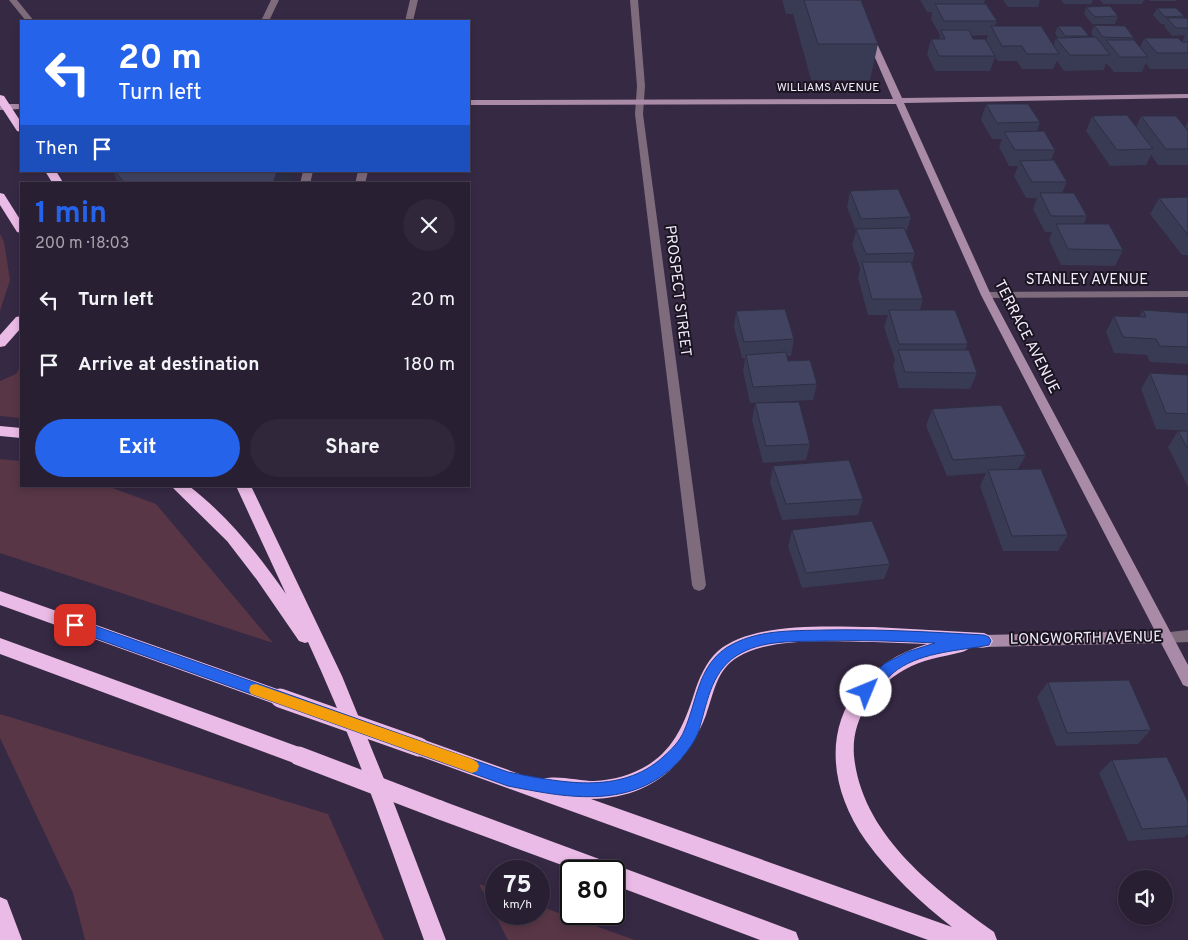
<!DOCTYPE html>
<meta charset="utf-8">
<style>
:root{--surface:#281f33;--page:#30273b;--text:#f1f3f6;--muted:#a5a2ac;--line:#443d4e;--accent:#2563eb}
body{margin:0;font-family:Overpass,sans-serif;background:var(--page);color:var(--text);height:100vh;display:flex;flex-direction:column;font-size:19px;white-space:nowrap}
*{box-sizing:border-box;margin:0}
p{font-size:16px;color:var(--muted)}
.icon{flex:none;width:28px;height:28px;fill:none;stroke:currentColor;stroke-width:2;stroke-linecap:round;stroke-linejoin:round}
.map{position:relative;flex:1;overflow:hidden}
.side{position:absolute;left:20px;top:182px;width:450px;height:305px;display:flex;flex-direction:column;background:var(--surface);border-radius:0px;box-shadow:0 2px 8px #0003,0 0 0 1px var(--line)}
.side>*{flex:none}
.guide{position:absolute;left:20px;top:20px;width:450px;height:152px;border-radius:0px;box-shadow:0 2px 8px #0003,0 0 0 1px var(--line);background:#2563eb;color:#fff;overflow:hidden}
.controls{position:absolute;left:1118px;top:870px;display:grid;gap:10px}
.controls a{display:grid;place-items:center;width:55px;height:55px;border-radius:50%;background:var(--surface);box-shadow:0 2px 8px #0003,0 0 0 1px var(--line);font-size:25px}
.speed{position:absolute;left:485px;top:860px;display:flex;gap:10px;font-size:25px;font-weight:700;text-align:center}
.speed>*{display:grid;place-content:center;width:65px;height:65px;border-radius:50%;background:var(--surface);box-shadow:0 2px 8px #0003,0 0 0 1px var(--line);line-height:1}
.speed small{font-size:12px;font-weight:400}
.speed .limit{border:2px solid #111;border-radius:8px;background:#fff;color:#111}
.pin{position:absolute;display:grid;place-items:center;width:42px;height:42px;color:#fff;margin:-21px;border-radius:10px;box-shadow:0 2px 8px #0006}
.me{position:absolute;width:55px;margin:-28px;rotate:45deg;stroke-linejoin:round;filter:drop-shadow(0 0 4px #0008)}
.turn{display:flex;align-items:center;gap:18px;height:105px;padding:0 15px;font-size:22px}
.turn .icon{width:65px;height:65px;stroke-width:2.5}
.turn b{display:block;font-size:35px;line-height:42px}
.then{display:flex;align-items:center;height:48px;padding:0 15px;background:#0003;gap:10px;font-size:19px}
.round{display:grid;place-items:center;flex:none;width:52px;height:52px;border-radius:26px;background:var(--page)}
.overview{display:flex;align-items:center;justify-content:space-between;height:85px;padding:0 15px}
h1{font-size:30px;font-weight:700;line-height:38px;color:var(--accent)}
.primary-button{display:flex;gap:10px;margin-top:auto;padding:10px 15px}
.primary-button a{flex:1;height:58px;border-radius:30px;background:var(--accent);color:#fff;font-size:20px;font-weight:700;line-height:58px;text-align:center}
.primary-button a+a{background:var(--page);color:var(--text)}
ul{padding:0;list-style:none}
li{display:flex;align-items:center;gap:15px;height:65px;padding:0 15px}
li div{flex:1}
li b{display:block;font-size:19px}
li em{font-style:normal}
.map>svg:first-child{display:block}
.green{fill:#583645}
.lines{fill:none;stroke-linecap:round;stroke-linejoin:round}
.lane{fill:#7e6b7c;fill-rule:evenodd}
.street{fill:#7e6b7c;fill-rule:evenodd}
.secondary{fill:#aa8ba7;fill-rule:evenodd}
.highway{fill:#eabbe6;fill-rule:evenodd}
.highway-bridge{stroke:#eabbe6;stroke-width:19}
.wall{fill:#393a53;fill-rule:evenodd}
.shaded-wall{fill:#2e2f44}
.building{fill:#424361;stroke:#2e2f44}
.route{fill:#2563eb;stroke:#184099}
.slow{fill:#f59e0b}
.labels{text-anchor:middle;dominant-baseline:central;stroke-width:4;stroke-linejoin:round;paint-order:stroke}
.far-street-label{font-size:12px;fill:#f2ebfc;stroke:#1b1521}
.street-label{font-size:15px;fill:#f2ebfc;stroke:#1b1521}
</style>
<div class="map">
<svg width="1188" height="940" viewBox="0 0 1188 940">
<rect width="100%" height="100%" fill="#362944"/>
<path class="green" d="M0,234L4,242L10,280L0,311Z
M21,365V418L0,416V381L16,374Z
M0,459L21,461V486H107L156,504L273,643L0,553Z
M0,714L328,814L384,940H85L73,893L0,738Z
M479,884L496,890V914H539V906L635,940H508Z"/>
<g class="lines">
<path class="lane" d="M9,0H17L34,21H26Z
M271,0H279L269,21H261Z
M303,171H313L310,184H300Z"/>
<path class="street" d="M410,0H418L413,21H405Z
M630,0H638L645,86L643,114L706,585L704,589L699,591L694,589L692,585L635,114L637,86Z
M358,171H368L365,184H355Z
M1188,291V297L986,298L981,295L986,292Z
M1188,630V642L1166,643L1161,641L1159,637L1161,633Z"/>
<path class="secondary" d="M867,35L874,37L902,98L1188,94V98L904,103L991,295L1188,665V687L1183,685L1161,643L984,647L979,645L977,641L979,637L984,635L1155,631L981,295L896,104L469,105V100L893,99L866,37Z
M0,104H21V109L0,110Z"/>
<path class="highway" d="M0,95L4,96L21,122V132L17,131L0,105Z
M45,171H56L64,184H53Z
M0,193L4,194L21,221V233L17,232L0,205Z
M21,316V328L5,346L0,347V335L16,317Z
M0,426L21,428V438L0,436Z
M171,486H189C228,516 258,554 286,594L236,486H251L342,676L395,806L446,940H424C388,840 353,739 308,642L305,643L299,641L257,580L227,541Z
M0,591L280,690L286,692L289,698L286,704L280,706L0,605Z
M874,627L984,633L990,636L993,641L990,646C983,649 979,647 972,647C969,648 966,651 962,652C942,657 923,659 904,670C873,688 851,719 854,756C862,835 934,889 994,932L997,940H928L419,756L412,753L410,747L412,741L419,738L539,781C548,773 580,781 594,781C613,780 632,775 648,765C674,749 685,722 694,694C699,678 706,662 718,651C755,621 829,627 874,627ZM874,642L927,644C832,673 810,762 866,841C890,874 920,902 952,927L591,799C649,798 686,767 706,715C714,693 716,670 738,657C773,636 835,642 874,642Z
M0,638L299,747L306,750L308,756L306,762L299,765L0,654Z
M440,800L788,929L796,932L799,940H760L614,885V871H578L440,820L433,817L430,810L433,803Z
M0,897L7,900L22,940H0Z"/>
<path class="highway-bridge" d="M280,698L419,747
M299,756L440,810"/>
</g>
<path class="wall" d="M782,0H861L878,44L870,80H811L793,14H786Z
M920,0H985L984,4L997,21L995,26L1053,46L1056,38H1058L1055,33L1058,26L1089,36L1088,37H1094L1091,33L1094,25L1134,38L1133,40L1140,48L1144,38L1182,42L1185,35L1172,36L1164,26L1165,24H1161L1153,15L1157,8L1184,16V18L1188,28V69H1150L1146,63L1142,72H1114L1106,63L1104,70L1064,71L1057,61L1053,69H1022L1017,61H998L995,57L990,71H935L927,54L931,39H939L940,35L931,19L932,12H927ZM988,35L986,41L973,39L971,36Z
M1003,0H1040L1038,7H1008Z
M1061,0H1093L1091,4H1064Z
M1100,0H1144L1142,4H1103Z
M1149,0H1176V1H1150Z
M1086,7L1118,16L1115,24H1092L1084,14Z
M986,104L1040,122L1037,131L1055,150L1051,160L1067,182L1062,193L1087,216L1084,224L1123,250L1115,266L1061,265L1049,240L1052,232H1045L1033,209L1037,198H1026L1014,176L1018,166H1009L999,147L1002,139H992L981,120Z
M1092,116L1136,127L1141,116L1185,127L1188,121V165H1158L1151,155L1146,165L1110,166L1086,131Z
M113,171H294L290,184H118Z
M850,191L911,217L906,233L915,253L912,263L923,299L920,310L968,344L965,350L977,373L970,389L899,388L893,366L895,360L884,327L888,315H868L858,278L860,268L852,245L856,231L847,207Z
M1188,197V255H1182L1150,214L1159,198Z
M1143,310L1188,313V364L1150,362L1147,355L1114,353L1106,332L1114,316L1139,317Z
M736,311L794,339L791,356H786L788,361L817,384L813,400L750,403L743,371L745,358H742L734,327Z
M1150,373L1188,375V431L1156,429L1141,389Z
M755,403L810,444L806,460L763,463L752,420Z
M932,409L1026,455L1018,469L1068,535L1058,551H1003L980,486L986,473L947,476L926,426Z
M1178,431H1188V487L1168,447Z
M773,466L863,499L858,515L782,520L770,483Z
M792,530L890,564L884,579L802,588L788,546Z
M1048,682L1151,730L1138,744L1056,746L1037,697Z
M1112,760L1188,802V834L1184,837L1128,841L1099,773Z"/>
<path class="shaded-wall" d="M277,171H294L290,184H273Z"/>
<path class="building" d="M804,0H861L878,44H818Z
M935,4H986L997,21H944Z
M1110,6L1118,16L1095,17L1086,7Z
M1157,8H1176L1184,16L1165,17Z
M1167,18H1186L1188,20V28H1176Z
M1094,25L1125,26L1134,38L1103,37Z
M991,26H1041L1059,54H1027L1022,46H1002Z
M1058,26H1081L1089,36H1065Z
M941,30H969L973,39H985L995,56H939L931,39H945Z
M1096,37L1110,55H1070L1056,38Z
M1144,38H1178L1182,42H1188V53H1157Z
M1106,40H1134L1148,57H1120Z
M986,104H1028L1040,122L997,123Z
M1127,115L1153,149L1117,150L1092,116Z
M1141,116H1176L1188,131V149H1166Z
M1044,131L1055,150H1015L1004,132Z
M1054,160L1067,182H1032L1020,161Z
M115,171H277L273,184H175L174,183L125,184Z
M898,189L911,217L861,219L850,191Z
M1040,193H1074L1087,216H1051Z
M1188,197V235L1159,198Z
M1056,224H1109L1123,250L1068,249Z
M904,228L915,253L866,254L856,229Z
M862,262H911L923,299H872Z
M785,309L794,339L744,342L736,311Z
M889,310H955L968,344H899Z
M1143,310L1188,313V347L1160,346L1156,339L1123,337L1114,316L1146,317Z
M898,350H969L977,373L905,372Z
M786,352L788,361L810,360L817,384L753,387L746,355Z
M1150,373L1188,375V414L1166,413Z
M799,402L810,444L766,446L755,403Z
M1001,405L1026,455L953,460L932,409Z
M1178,431H1188V449Z
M849,460L863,499L786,504L773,466Z
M1041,469L1068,535L1012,536L988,470Z
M872,521L890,564L806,573L792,530Z
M1129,680L1151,730L1067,733L1048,682Z
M1167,757L1188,802V826L1142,829L1112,760Z"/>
<path class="route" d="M75,619L508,772C559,782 620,796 663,757C671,750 680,741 684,731C697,702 697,668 726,648C756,629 792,631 825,630C879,629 931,632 984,635L989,637L991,641L989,645L984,646C955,651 917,653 893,673C885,680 878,688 871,695L866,697L861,695L859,691L861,687L884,664L907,652L935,643C898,641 862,640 825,641C795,642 762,639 736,656C710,673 707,705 698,733C693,745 683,757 674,766C627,810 564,797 508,786L70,629L68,625L70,621Z"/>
<path class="slow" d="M256,684L472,759L477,762L479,766L477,771L472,773L251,694L249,690L251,685Z"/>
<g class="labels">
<g class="far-street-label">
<text x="828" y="88">WILLIAMS AVENUE</text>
</g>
<g class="street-label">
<text x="1087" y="280">STANLEY AVENUE</text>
<text transform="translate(677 291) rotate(83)">PROSPECT STREET</text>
<text transform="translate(1026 337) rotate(63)">TERRACE AVENUE</text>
<text transform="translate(1086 639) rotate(-1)">LONGWORTH AVENUE</text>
</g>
</g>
</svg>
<div class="controls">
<a><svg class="icon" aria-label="sound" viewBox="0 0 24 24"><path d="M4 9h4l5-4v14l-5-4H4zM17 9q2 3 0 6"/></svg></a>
</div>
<div class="speed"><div>75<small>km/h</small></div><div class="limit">80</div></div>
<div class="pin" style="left:75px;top:625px;background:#d93025"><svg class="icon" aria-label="arrive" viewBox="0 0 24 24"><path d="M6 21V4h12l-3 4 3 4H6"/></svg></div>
<svg class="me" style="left:866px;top:691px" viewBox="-20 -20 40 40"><circle r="19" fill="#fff"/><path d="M0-13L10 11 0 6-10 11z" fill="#2563eb"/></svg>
<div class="guide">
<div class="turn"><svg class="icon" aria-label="left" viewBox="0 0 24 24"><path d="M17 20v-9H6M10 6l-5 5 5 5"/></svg><div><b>20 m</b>Turn left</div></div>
<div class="then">Then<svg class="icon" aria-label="arrive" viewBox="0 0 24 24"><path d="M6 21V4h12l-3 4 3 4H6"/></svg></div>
</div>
<section class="side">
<div class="overview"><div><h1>1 min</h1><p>200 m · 18:03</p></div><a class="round"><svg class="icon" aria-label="close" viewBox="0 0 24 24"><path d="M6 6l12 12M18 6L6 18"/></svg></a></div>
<ul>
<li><svg class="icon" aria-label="left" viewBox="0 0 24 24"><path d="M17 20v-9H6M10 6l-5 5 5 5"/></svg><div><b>Turn left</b></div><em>20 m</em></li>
<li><svg class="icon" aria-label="arrive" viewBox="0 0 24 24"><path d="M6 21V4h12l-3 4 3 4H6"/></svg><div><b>Arrive at destination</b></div><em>180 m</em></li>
</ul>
<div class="primary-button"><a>Exit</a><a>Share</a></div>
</section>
</div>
